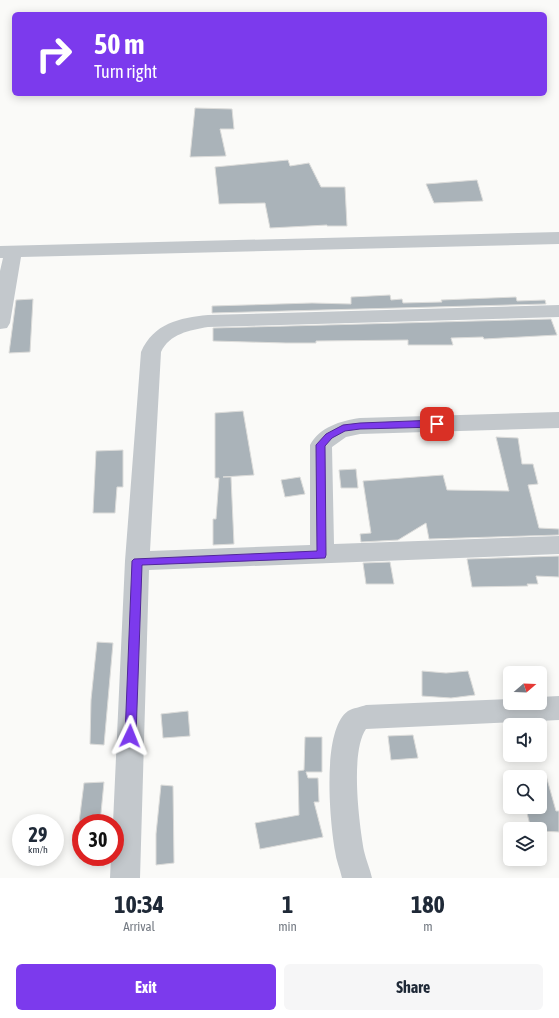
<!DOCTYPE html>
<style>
:root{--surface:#fff;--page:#f6f6f7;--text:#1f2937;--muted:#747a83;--accent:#7c3aed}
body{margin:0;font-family:"Asap Condensed",sans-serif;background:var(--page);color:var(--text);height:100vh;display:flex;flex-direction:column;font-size:15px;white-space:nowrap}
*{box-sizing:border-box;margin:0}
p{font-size:13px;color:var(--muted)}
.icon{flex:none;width:22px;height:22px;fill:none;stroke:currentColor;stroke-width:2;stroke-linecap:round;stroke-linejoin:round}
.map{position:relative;height:878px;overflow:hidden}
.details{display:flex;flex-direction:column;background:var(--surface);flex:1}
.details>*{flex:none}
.banner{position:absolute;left:12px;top:12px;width:535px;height:84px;border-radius:6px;box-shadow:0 2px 10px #0003;background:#7c3aed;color:#fff;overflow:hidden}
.needle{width:26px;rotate:71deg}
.tools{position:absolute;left:503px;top:666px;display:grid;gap:8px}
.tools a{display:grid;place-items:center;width:44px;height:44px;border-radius:6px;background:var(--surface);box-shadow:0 2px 10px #0003;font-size:20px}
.speed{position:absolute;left:12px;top:814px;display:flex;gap:8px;font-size:20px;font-weight:700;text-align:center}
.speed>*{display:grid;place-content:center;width:52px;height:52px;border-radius:50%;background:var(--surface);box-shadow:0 2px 10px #0003;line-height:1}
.speed small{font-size:10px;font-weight:400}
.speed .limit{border:6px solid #d22;background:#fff;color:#111}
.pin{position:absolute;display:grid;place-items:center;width:34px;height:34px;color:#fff;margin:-17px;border-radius:8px;box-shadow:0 2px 6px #0006}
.me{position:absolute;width:44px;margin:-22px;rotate:2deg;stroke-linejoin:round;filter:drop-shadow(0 0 3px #0008)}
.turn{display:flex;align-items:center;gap:14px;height:84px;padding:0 16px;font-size:18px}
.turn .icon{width:52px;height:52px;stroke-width:2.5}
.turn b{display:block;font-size:28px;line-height:34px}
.eta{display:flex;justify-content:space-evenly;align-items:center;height:68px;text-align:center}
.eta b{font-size:24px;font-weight:700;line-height:28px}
.cta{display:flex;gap:8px;margin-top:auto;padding:8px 16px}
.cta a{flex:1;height:46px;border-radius:6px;background:var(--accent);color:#fff;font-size:16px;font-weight:700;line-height:46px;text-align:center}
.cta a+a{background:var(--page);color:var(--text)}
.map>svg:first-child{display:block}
.building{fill:#aab3b9;stroke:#dcdcda}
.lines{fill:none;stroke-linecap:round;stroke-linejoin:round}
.street{fill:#c3c8cc;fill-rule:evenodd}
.route{fill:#7c3aed;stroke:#51269a}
</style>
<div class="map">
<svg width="559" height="878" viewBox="0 0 559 878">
<rect width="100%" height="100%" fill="#fafaf8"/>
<path class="building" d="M195,108L232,109L234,129H220L226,156L190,157Z
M288,160L290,166L309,163L321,187H345L347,226H327V225L270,228L265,203L219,204L215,167Z
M477,180L483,201L434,203L426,184Z
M390,295L391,300L402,299L403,303L442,302L441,300L516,297L517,301L545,300L546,304L212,313V306L312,303L351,304V297Z
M33,299L30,352L9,353L16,300Z
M551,319L557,335L484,339L483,337L451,338L453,345H408V340L316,341V343H286L213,341V328Z
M243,411L254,475L223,477H231L234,544L213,545V519H216L219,478H215V413Z
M496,437L518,438L522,464H533L538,484L528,485L539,528L559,529V535L429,539L426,523L398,540L361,542L360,534L371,533L363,481L443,475L447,490L509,491Z
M123,450V487H117L115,513H93L96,451Z
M356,469L358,488H341L339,470Z
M300,477L305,494L285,497L281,480Z
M559,556V577L536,576L538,584H527L528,586L472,587L467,559Z
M390,562L394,584H366L363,563Z
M97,642L113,643L104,745L90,744L91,700Z
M422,671L446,673L468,671L475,695L451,698L422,696Z
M188,711L190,736L163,738L161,714Z
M413,735L418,758L391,760L388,736Z
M305,737H322V772H306L308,778H318L319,802H314L323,837L260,849L255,823L299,815L298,771L304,770Z
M540,772H545L556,811H559V832L540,831V829H531L527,813L540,812Z
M104,782L100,823H79L84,783Z
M161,785L173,786L174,863L156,865V834Z"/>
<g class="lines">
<path class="street" d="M559,232V244L21,257L10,323L7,328L0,329V271L3,258H0V246Z
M559,305V317L208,327C190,330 169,334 161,352L150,551L310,545V445C320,427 340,421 360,418L559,412V428L360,434L346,437L332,447L334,544L559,536V554L149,570L140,878H110L111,857H115V823H113L125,561L141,352C154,323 179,318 208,315Z
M559,696V720L366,729C350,752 359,823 364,851C366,860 370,869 372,878H342C340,869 336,860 335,851C330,822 321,730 348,711C353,708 361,707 366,705L510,699V703H540V697Z"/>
</g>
<path class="route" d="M437,420L441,424L437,427L360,429L345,431L332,438L325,446L326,555L325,558L142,565L136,736L134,739L130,740L126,739L125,736L132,561L134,559L317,551L316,445L326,434L343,425L360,423Z"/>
</svg>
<div class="tools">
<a><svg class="needle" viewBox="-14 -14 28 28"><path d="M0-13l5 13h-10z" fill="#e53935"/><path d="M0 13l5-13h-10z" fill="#747a83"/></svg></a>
<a><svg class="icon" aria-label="sound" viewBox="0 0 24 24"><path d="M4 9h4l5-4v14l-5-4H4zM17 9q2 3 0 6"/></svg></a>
<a><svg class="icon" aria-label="search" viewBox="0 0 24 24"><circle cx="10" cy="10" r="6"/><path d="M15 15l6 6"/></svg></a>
<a><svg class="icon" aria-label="layers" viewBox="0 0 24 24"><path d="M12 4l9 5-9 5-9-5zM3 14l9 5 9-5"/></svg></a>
</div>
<div class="speed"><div>29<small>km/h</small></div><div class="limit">30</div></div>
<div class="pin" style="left:437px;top:424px;background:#d93025"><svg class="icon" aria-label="arrive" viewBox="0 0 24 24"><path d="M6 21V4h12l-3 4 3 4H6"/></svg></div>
<svg class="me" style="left:130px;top:736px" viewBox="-20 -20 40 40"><path d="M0-17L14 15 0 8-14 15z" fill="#7c3aed" stroke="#fff" stroke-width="4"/></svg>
<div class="banner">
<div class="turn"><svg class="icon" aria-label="right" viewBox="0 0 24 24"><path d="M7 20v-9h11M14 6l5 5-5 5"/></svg><div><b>50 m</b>Turn right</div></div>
</div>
</div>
<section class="details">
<div class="eta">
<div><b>10:34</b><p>Arrival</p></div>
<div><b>1</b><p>min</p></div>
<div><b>180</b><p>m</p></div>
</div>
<div class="cta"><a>Exit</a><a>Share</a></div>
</section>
